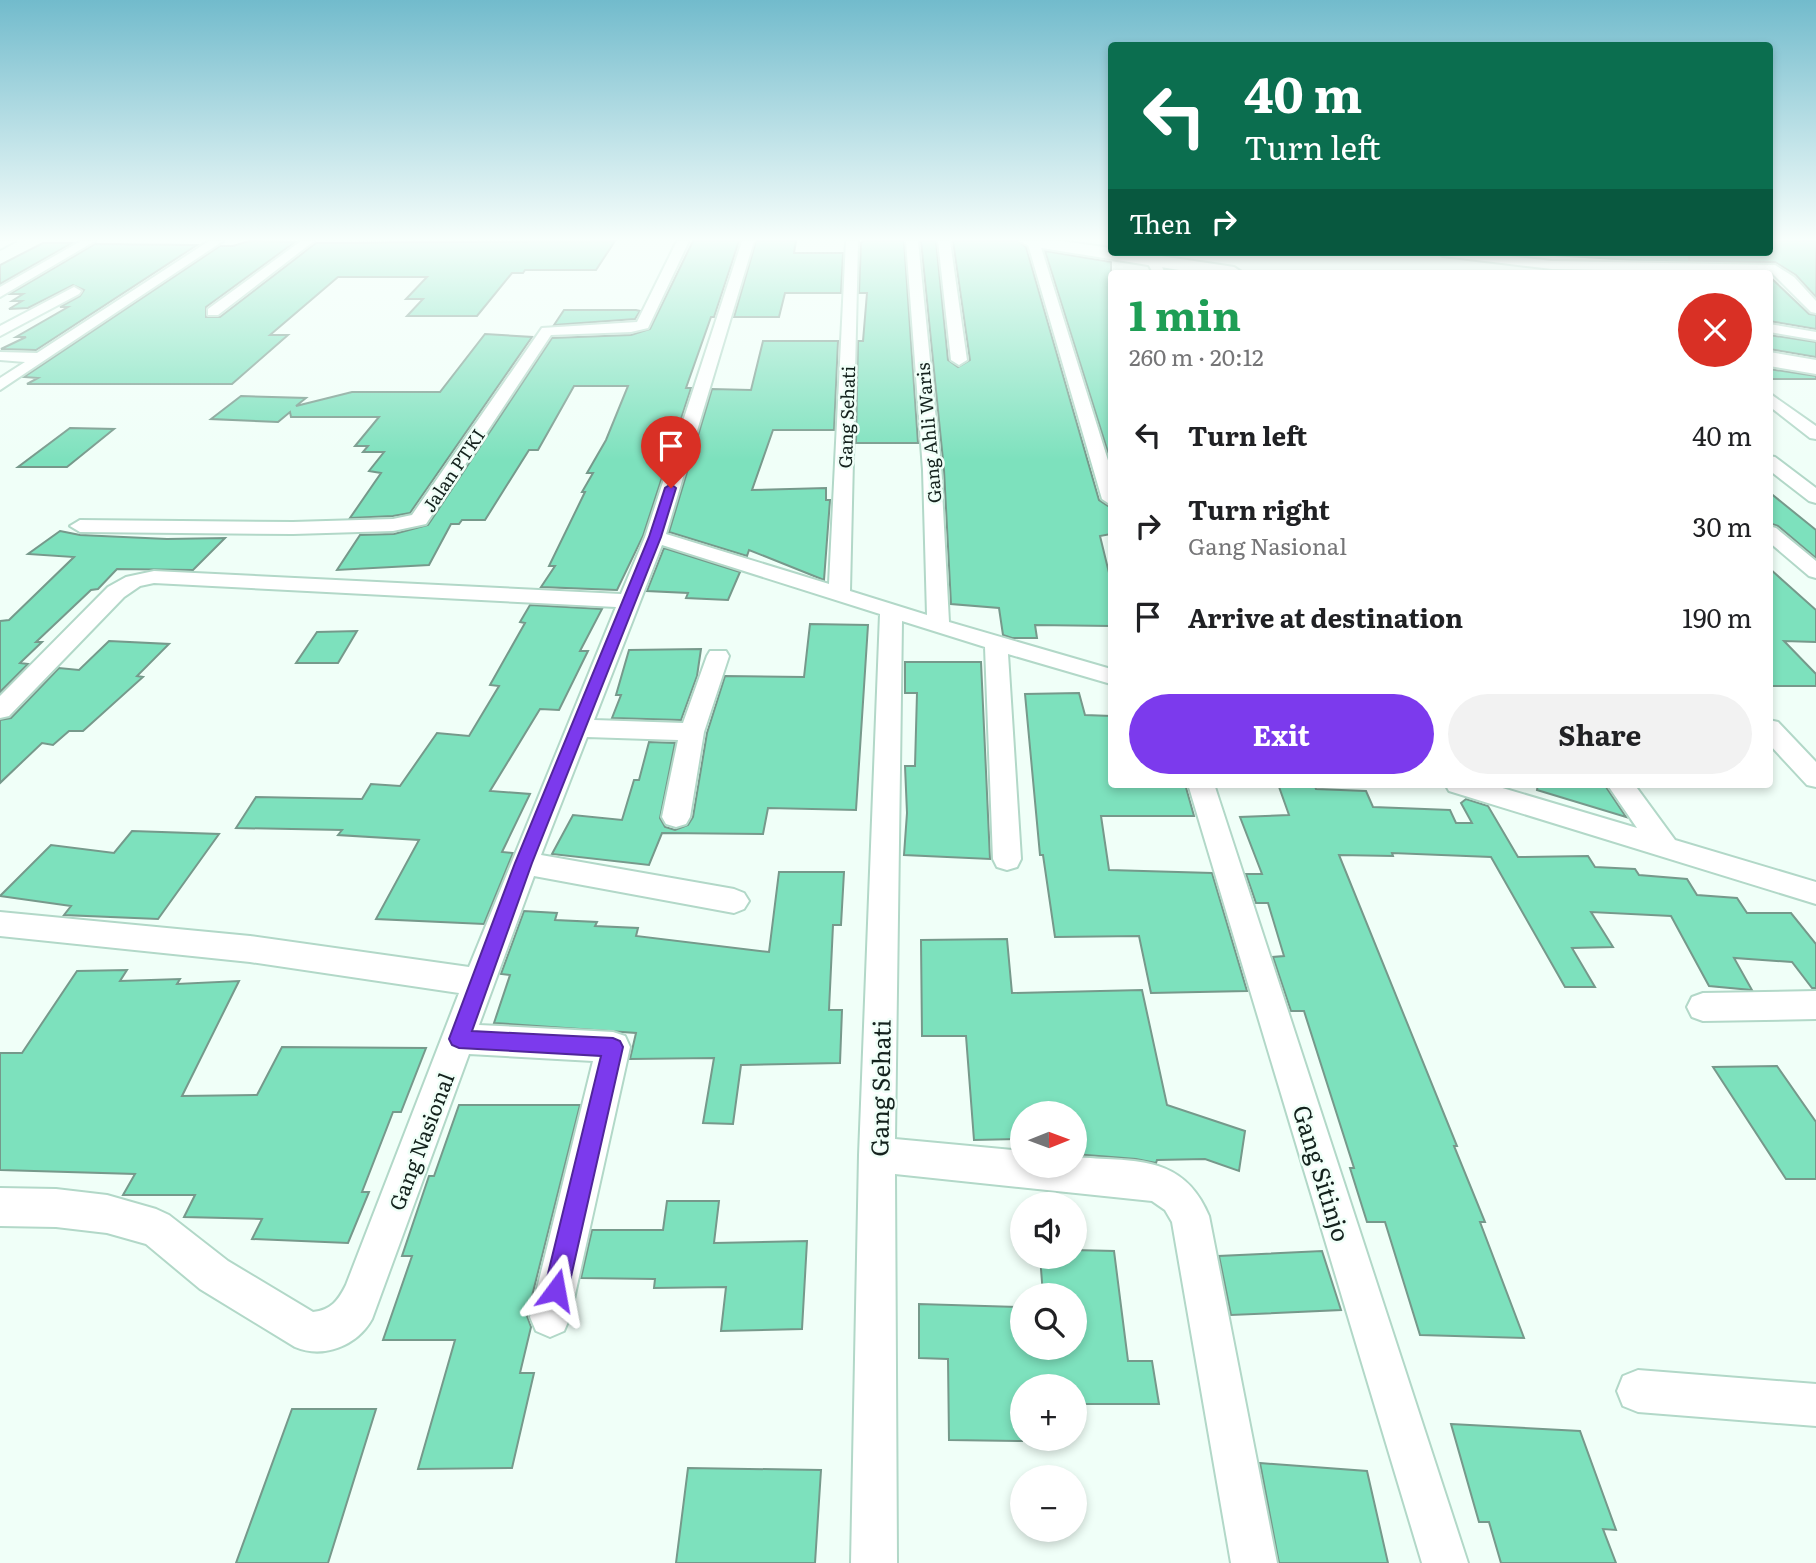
<!DOCTYPE html>
<meta charset="utf-8">
<style>
:root{--surface:#fff;--page:#f2f2f2;--text:#202124;--muted:#757577;--accent:#7c3aed}
body{margin:0;font-family:Literata,serif;background:var(--page);color:var(--text);height:100vh;display:flex;flex-direction:column;font-size:26px;white-space:nowrap}
*{box-sizing:border-box;margin:0}
p{font-size:23px;color:var(--muted)}
.icon{flex:none;width:38px;height:38px;fill:none;stroke:currentColor;stroke-width:2;stroke-linecap:round;stroke-linejoin:round}
.map{position:relative;flex:1;overflow:hidden}
.sheet{position:absolute;left:1108px;top:270px;width:665px;height:518px;display:flex;flex-direction:column;background:var(--surface);border-radius:7px;box-shadow:0 4px 10px #0003}
.sheet>*{flex:none}
.hud{position:absolute;left:1108px;top:42px;width:665px;height:214px;border-radius:7px;box-shadow:0 4px 10px #0003;background:#0b6e4f;color:#fff;overflow:hidden}
.needle{width:46px;rotate:89deg}
.controls{position:absolute;left:1010px;top:1101px;display:grid;gap:14px}
.controls a{display:grid;place-items:center;width:77px;height:77px;border-radius:50%;background:var(--surface);box-shadow:0 4px 10px #0003;font-size:35px}
.pin{position:absolute;display:grid;place-items:center;width:60px;height:60px;color:#fff;margin:-72px -30px;border-radius:50% 50% 50% 0;rotate:-45deg;box-shadow:0 0 7px #0007}
.pin .icon{rotate:45deg}
.me{position:absolute;width:77px;margin:-38px;rotate:13deg;stroke-linejoin:round;filter:drop-shadow(0 0 5px #0008)}
.turn{display:flex;align-items:center;gap:24px;height:147px;padding:0 21px;font-size:32px}
.turn .icon{width:91px;height:91px;stroke-width:2.5}
.turn b{display:block;font-size:49px;line-height:60px}
.then{display:flex;align-items:center;height:66px;padding:0 21px;background:#0003;gap:14px;font-size:26px}
.round{display:grid;place-items:center;flex:none;width:74px;height:74px;border-radius:37px;background:var(--page)}
.overview{display:flex;align-items:center;justify-content:space-between;height:119px;padding:0 21px}
h1{font-size:42px;font-weight:700;line-height:52px;color:#1e9e55}
.cta{display:flex;gap:14px;margin-top:auto;padding:14px 21px}
.cta a{flex:1;height:80px;border-radius:42px;background:var(--accent);color:#fff;font-size:28px;font-weight:700;line-height:80px;text-align:center}
.cta a+a{background:var(--page);color:var(--text)}
ul{padding:0;list-style:none}
li{display:flex;align-items:center;gap:21px;height:91px;padding:0 21px}
li div{flex:1}
li b{display:block;font-size:26px}
li em{font-style:normal}
.map>svg:first-child{display:block}
.water{fill:#61c5a3;stroke:#4a947b;stroke-width:2}
.building{fill:#7de1bd;stroke:#76998b;stroke-width:2}
.lines{fill:none;stroke-linecap:round;stroke-linejoin:round}
.street-casing{stroke:#b2d8c8;stroke-width:4}
.primary-casing{stroke:#b2d8c8;stroke-width:4}
.street{fill:#fff;fill-rule:evenodd}
.primary{fill:#fff;fill-rule:evenodd}
.route{fill:#7c3aed;stroke:#51269a;stroke-width:2}
.labels{text-anchor:middle;dominant-baseline:central;stroke-width:5;stroke-linejoin:round;paint-order:stroke}
.far-street-label{font-size:18px;fill:#14221d;stroke:#f0fff8}
.street-label{font-size:21px;fill:#14221d;stroke:#f0fff8}
.near-street-label{font-size:24px;fill:#14221d;stroke:#f0fff8}
</style>
<div class="map">
<svg width="1816" height="1563" viewBox="0 0 1816 1563">
<rect width="100%" height="100%" fill="#f0fff8"/>
<path class="water" d="M1509,252H1769L1816,264L1645,261Z"/>
<path class="building" d="M249,241L295,242L206,307V317H220L316,243L615,241L596,270H525L523,273H512L477,316H407L423,299H406L427,277H338L270,335H288L232,384H27L38,378L24,377L220,246H233Z
M693,241H739L714,317H711L686,388H691L643,536L617,590L541,587L555,566H549L585,492H582L593,473H587L606,440L628,386H574L538,450H529L485,520H462L459,524H451L429,565L337,570L360,535L394,534L428,525L552,338L631,335L650,329Z
M756,241H796L794,253H843L841,293H785L779,317H734Z
M863,241H904L918,443H856L858,341H863L867,293H859L861,243Z
M921,241H936L948,360L958,367L970,360L953,241H1018L1026,247L1099,500L1111,508V534L1100,536L1111,581V626L1035,625L1037,638H1012L1003,635L999,608L951,604L944,470Z
M1769,241H1816V297L1796,275L1775,262L1689,261V252H1769Z
M43,243H72L0,284V265Z
M95,244L197,245L36,350L1,349L26,337H16L68,307H60L80,296L84,290L73,285L28,308L9,309L22,301H12L23,294H10Z
M1045,251L1111,262V462Z
M1769,276L1809,314L1816,315V329L1769,321Z
M564,310H636L640,311L635,319L554,325Z
M485,334L532,337L410,513L393,516L350,518L381,473L369,471L384,452H363L368,446H355L379,417H291L290,412L278,422L211,419L241,396L306,398L296,406L352,392H440Z
M1769,335L1816,342V357L1769,349Z
M763,341H838L834,430H773L752,490L826,488V500H830L824,580L749,550L747,556L669,532L712,389L751,390Z
M1769,369L1816,376V379H1769Z
M70,428L114,429L67,467H18Z
M1769,492L1816,530V558L1778,526L1769,523Z
M60,531L80,535L167,539L225,538L193,570L117,569L98,589L91,590L36,642H42L20,663L28,664L0,692V621L9,620L74,557L28,554Z
M664,548L740,572L728,600L686,598L688,593L647,591Z
M1769,568L1816,610V642L1784,641L1816,674V686H1769Z
M530,605L602,609L580,651H588L559,710L540,709L490,791L530,794L502,852L513,853L484,924L376,919L419,840L338,835L342,830L236,828L256,797L362,799L371,784L400,786L437,733L469,736L499,686L490,685L525,623L520,622Z
M810,624L868,625L856,810L768,808L763,834L662,833L649,865L552,854L573,815L622,820L634,780H639L649,742L675,743L660,818L665,827L675,830L688,825L693,817L707,733L725,676L804,677Z
M357,631L338,663H296L317,632Z
M109,641L169,644L137,676L143,677L83,731H69L53,745L42,743L0,783V720L11,718L59,668L79,670Z
M701,649L697,676L681,720L612,718L621,695H616L629,650Z
M905,662H981L990,859L904,855L907,813L905,766H915L917,693H905Z
M1079,693L1085,715L1111,716V784H1185L1194,816H1101L1109,870L1212,873L1247,991L1151,993L1139,936L1055,937L1043,855H1040L1025,694Z
M1278,784H1314L1316,789L1366,791L1373,807L1450,810L1456,823H1472L1461,803L1466,799L1488,806L1518,857L1588,856L1595,867L1635,869L1639,875L1687,879L1697,895L1737,898L1747,913H1791L1816,944V988H1812L1792,962L1734,958L1752,990L1709,986L1671,916L1591,912L1613,947L1572,948L1595,987H1565L1491,857L1392,853L1393,856L1339,855L1457,1146H1454L1485,1222H1480L1524,1338L1420,1335L1385,1222H1367L1350,1168H1354L1304,1011H1291L1273,957L1284,956L1268,903H1256L1246,874H1262L1240,817L1289,815Z
M1538,784H1604L1626,817L1537,790Z
M132,831L219,834L158,919L64,915L71,906L0,896L51,845L114,853Z
M779,872H844L841,925H833L829,1010H842L840,1063L741,1065L733,1124L703,1123L714,1058L630,1059L636,1033L494,1023L510,975L501,974L524,911L557,913L555,920L597,922L595,926L638,928L636,936L769,952Z
M1007,939L1012,993L1142,990L1167,1105L1245,1131L1239,1171L1205,1159L1157,1160L1156,1163L1136,1159L1074,1154V1113H1022V1139L974,1140L966,1036H922L921,940Z
M127,970L120,981L180,979L177,984L239,981L182,1096L257,1095L282,1047L426,1048L401,1112H393L362,1192H369L348,1243L252,1239L262,1219L184,1217L195,1195H123L135,1174L0,1170V1053H22L77,971Z
M1777,1066L1816,1122V1179H1786L1713,1067Z
M459,1105H580L527,1316L531,1327L520,1373H534L512,1468L418,1469L455,1340H383L412,1256H402L429,1176H434Z
M667,1201H719L714,1243L807,1241L802,1329L721,1331L726,1287L654,1288L655,1279L581,1278L592,1230H663Z
M1074,1250L1114,1251L1128,1361H1152L1159,1404H1074V1386H1022V1441L949,1440L948,1359L919,1358V1304L1022,1307V1348H1074V1295H1043L1040,1256H1074Z
M1322,1251L1341,1310L1231,1315L1219,1256Z
M292,1409H376L328,1563H236Z
M1451,1424L1580,1431L1616,1530L1603,1529L1616,1563H1501L1489,1522H1479Z
M1260,1463L1367,1471L1388,1563H1279Z
M688,1468L821,1470L815,1563H676Z"/>
<g class="lines">
<g class="street-casing">
<path id="street" d="M0,241H15L0,249Z
M81,241H95L0,297V287Z
M209,241H223L0,390V378L25,362L0,360V352L37,353Z
M301,241H314L218,315H208V309Z
M677,241H689L648,328L631,332L551,335L426,524L393,531L293,534L80,532L70,526L80,520L293,522L393,519L412,515L542,328L637,322Z
M742,241H754L666,534L829,584L846,241H858L850,591L927,615L923,470L906,241H918L941,470L949,622L1111,669V684L1008,654L1021,859L1017,867L1007,870L997,867L993,859L985,647L902,621L895,1139L1022,1151V1166H1074V1157C1133,1162 1183,1153 1209,1216L1277,1563H1231L1172,1222L1165,1210L1152,1201L895,1174L897,1563H851L859,1155L880,614L662,545L594,720L683,723L707,656L710,651H726L729,656L704,732L690,817L686,824L676,827L666,824L662,817L678,740L587,737L541,855L734,889L744,893L749,901L744,909L734,913L534,876L479,1025L613,1032L625,1036L630,1047L570,1317L564,1331L550,1337L536,1331L530,1317L593,1061L469,1054L372,1319C357,1346 323,1359 295,1347L200,1289L146,1244L107,1233L56,1227L0,1226V1188L56,1189L107,1195L156,1209L169,1215L228,1261L313,1312C331,1310 338,1301 346,1285L459,993L250,962L0,936V912L250,936L469,967L616,607L154,583L140,586L124,597L9,716L0,718V696L108,587L126,577L154,571L621,594L645,537Z
M938,241H950L967,360L959,365L951,360Z
M1027,241H1039L1111,470V505L1102,499Z
M1153,252H1166L1159,261L1165,273H1153L1146,260Z
M1437,252H1474L1552,261L1775,265L1794,277L1816,301V313L1811,312L1772,273L1552,269L1443,256Z
M74,287L81,291L79,294L0,336V326Z
M1769,324L1816,332V340L1769,332Z
M1769,393L1816,426V439L1810,438L1769,406Z
M1769,456L1775,457L1816,488V503L1809,501L1769,470Z
M1769,526L1776,528L1816,561V578L1809,576L1769,542Z
M1769,720L1778,722L1816,762V787L1807,785L1769,744Z
M1188,784H1214L1468,1563H1422Z
M1445,784H1489L1637,828L1607,784H1634L1675,840L1816,882V904L1449,791Z
M1816,991V1019L1703,1021L1692,1017L1687,1007L1692,997L1703,993Z
M1638,1370L1816,1384V1426L1638,1412L1623,1406L1617,1391L1623,1376Z"/>
</g>
<g class="primary-casing">
<path id="primary" d="M1020,241H1061L1111,248V252H1134L1234,267L1243,273H1198L1029,246Z
M1769,352L1816,360V374L1769,366Z"/>
</g>
<use href="#street" class="street"/>
<use href="#primary" class="primary"/>
</g>
<linearGradient id="sky" x2="0" y2="1"><stop stop-color="#72bbcc"/><stop offset="0.52" stop-color="#f8fffc"/><stop offset="1" stop-color="#f8fffc" stop-opacity="0"/></linearGradient>
<rect width="1816" height="460" fill="url(#sky)"/>
<path class="route" d="M671,484L676,488L661,537L532,863L472,1031L613,1038L620,1041L623,1047L568,1290L565,1299L556,1302L548,1299L544,1290L601,1056L459,1048L452,1045L449,1039L515,863L649,537L665,488Z"/>
<g class="labels">
<g class="far-street-label">
<text transform="translate(846 417) rotate(-88)">Gang Sehati</text>
<text transform="translate(928 433) rotate(-95)">Gang Ahli Waris</text>
<text transform="translate(453 470) rotate(-56)">Jalan PTKI</text>
</g>
<g class="street-label">
<text transform="translate(420 1141) rotate(-69)">Gang Nasional</text>
</g>
<g class="near-street-label">
<text transform="translate(879 1088) rotate(-89)">Gang Sehati</text>
<text transform="translate(1323 1173) rotate(73)">Gang Sitinjo</text>
</g>
</g>
</svg>
<div class="controls">
<a><svg class="needle" viewBox="-14 -14 28 28"><path d="M0-13l5 13h-10z" fill="#e53935"/><path d="M0 13l5-13h-10z" fill="#757577"/></svg></a>
<a><svg class="icon" aria-label="sound" viewBox="0 0 24 24"><path d="M4 9h4l5-4v14l-5-4H4zM17 9q2 3 0 6"/></svg></a>
<a><svg class="icon" aria-label="search" viewBox="0 0 24 24"><circle cx="10" cy="10" r="6"/><path d="M15 15l6 6"/></svg></a>
<a>+</a>
<a>−</a>
</div>
<div class="pin" style="left:671px;top:488px;background:#d93025"><svg class="icon" aria-label="arrive" viewBox="0 0 24 24"><path d="M6 21V4h12l-3 4 3 4H6"/></svg></div>
<svg class="me" style="left:556px;top:1290px" viewBox="-20 -20 40 40"><path d="M0-17L14 15 0 8-14 15z" fill="#7c3aed" stroke="#fff" stroke-width="4"/></svg>
<div class="hud">
<div class="turn"><svg class="icon" aria-label="left" viewBox="0 0 24 24"><path d="M17 20v-9H6M10 6l-5 5 5 5"/></svg><div><b>40 m</b>Turn left</div></div>
<div class="then">Then<svg class="icon" aria-label="right" viewBox="0 0 24 24"><path d="M7 20v-9h11M14 6l5 5-5 5"/></svg></div>
</div>
<section class="sheet">
<div class="overview"><div><h1>1 min</h1><p>260 m · 20:12</p></div><a class="round" style="background:#d93025;color:#fff"><svg class="icon" aria-label="close" viewBox="0 0 24 24"><path d="M6 6l12 12M18 6L6 18"/></svg></a></div>
<ul>
<li><svg class="icon" aria-label="left" viewBox="0 0 24 24"><path d="M17 20v-9H6M10 6l-5 5 5 5"/></svg><div><b>Turn left</b></div><em>40 m</em></li>
<li><svg class="icon" aria-label="right" viewBox="0 0 24 24"><path d="M7 20v-9h11M14 6l5 5-5 5"/></svg><div><b>Turn right</b><p>Gang Nasional</p></div><em>30 m</em></li>
<li><svg class="icon" aria-label="arrive" viewBox="0 0 24 24"><path d="M6 21V4h12l-3 4 3 4H6"/></svg><div><b>Arrive at destination</b></div><em>190 m</em></li>
</ul>
<div class="cta"><a>Exit</a><a>Share</a></div>
</section>
</div>
